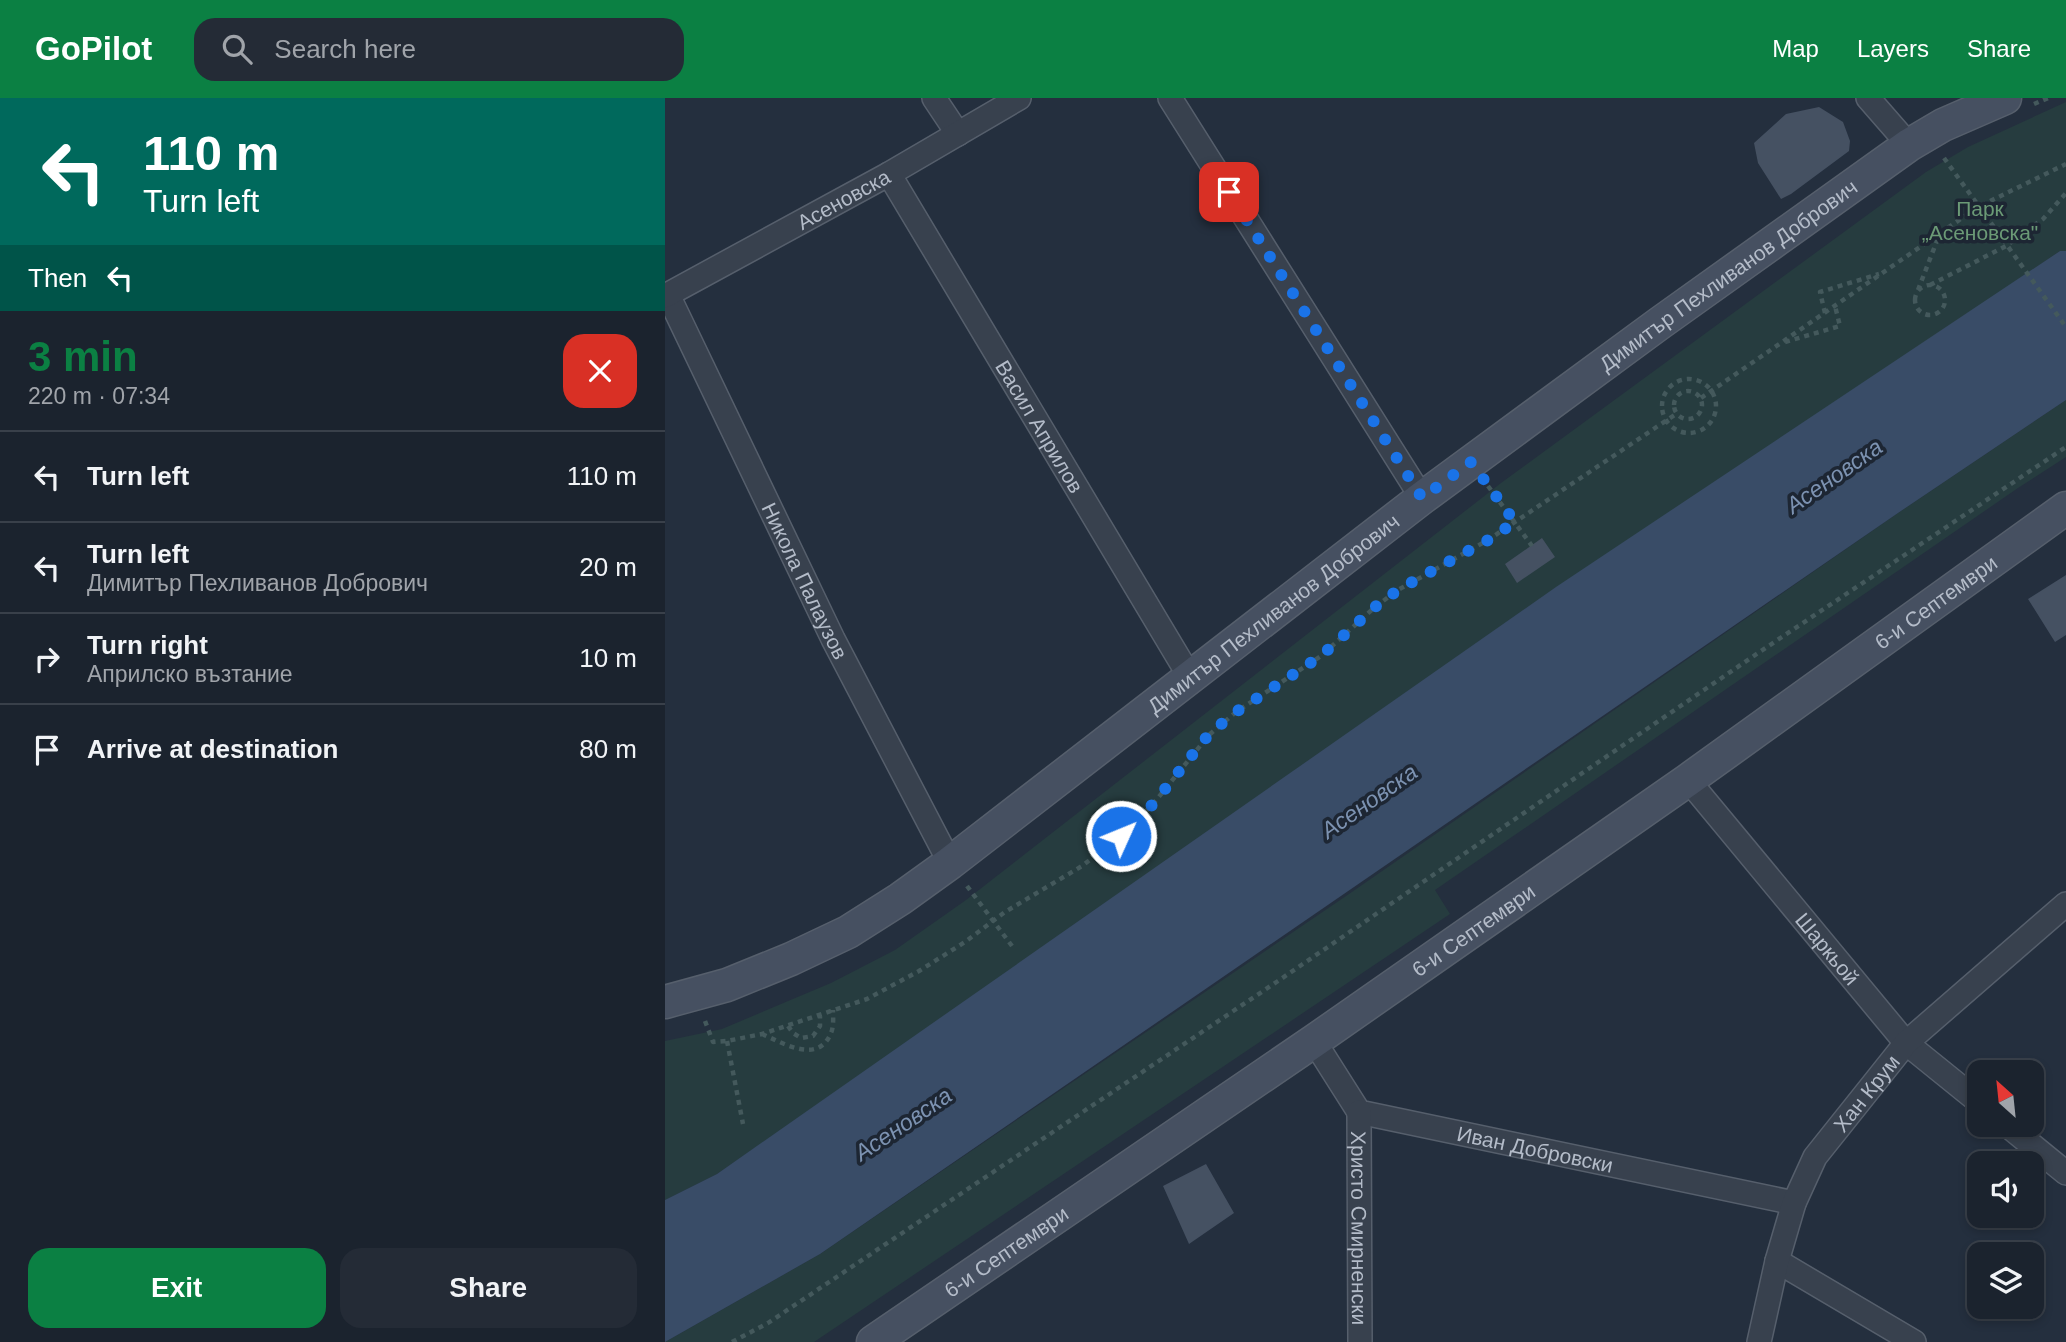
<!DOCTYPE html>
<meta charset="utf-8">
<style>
:root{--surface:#1b232e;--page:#242b36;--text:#f1f3f6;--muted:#a0a4aa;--line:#39404a;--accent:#0b8043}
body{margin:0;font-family:Arial,sans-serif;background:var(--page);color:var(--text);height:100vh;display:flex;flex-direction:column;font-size:26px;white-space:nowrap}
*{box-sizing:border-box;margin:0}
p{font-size:23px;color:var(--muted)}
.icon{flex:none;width:38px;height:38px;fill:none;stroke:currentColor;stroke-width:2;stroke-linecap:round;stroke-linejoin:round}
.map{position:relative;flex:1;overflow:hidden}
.drawer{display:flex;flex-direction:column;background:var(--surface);width:665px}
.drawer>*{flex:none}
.hud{background:#00695c;color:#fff;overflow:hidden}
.needle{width:46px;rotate:333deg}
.fabs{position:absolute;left:1302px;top:962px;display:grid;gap:14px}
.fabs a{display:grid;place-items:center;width:77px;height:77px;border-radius:14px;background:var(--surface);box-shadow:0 4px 10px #0003,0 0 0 2px var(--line);font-size:35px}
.pin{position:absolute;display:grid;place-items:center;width:60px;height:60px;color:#fff;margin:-30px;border-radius:14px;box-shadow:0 4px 10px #0006}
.me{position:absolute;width:77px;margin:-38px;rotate:46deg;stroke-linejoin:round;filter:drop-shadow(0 0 5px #0008)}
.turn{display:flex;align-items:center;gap:24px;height:147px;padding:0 28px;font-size:32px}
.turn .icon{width:91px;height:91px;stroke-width:2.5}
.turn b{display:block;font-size:49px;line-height:60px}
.then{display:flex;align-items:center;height:66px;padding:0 28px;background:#0003;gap:14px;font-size:26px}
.round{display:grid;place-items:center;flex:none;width:74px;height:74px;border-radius:21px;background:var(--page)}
.summary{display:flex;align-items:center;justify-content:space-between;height:119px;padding:0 28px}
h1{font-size:42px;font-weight:600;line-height:52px;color:var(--accent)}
.button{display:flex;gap:14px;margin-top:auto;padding:14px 28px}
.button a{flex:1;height:80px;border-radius:21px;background:var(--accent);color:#fff;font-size:28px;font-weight:600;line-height:80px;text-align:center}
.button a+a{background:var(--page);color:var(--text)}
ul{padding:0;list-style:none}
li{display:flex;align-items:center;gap:21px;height:91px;padding:0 28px;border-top:2px solid var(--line)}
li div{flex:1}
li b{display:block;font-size:26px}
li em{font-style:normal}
header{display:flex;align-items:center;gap:42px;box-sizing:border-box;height:98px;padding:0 35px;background:var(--accent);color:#fff}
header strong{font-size:33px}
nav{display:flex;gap:38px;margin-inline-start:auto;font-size:24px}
.search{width:490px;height:63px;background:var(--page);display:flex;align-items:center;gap:18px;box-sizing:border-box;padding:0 24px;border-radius:21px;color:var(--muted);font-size:26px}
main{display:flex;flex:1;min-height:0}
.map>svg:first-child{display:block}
.green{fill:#263c3f}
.water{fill:#394c67}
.building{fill:#455162}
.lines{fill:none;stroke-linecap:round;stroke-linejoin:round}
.street-casing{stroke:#565f6c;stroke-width:26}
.secondary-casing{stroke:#565f6c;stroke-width:35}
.path{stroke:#44595c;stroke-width:4.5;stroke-dasharray:5 5;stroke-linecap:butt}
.street{stroke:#38414e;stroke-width:23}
.secondary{stroke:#465061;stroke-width:32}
.route{stroke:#1a73e8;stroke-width:12;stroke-dasharray:0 21.6}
.labels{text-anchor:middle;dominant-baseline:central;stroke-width:7;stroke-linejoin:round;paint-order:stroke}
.street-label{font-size:21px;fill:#b4bcc9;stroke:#1d2633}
.park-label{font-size:21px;fill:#6b9a76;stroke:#1d2633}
.water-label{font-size:23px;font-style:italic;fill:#7c92b1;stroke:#1d2633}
</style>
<header>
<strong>GoPilot</strong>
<div class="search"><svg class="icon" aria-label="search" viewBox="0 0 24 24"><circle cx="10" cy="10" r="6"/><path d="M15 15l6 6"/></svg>Search here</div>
<nav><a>Map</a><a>Layers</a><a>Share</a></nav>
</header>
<main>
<section class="drawer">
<div class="hud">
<div class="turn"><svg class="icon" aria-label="left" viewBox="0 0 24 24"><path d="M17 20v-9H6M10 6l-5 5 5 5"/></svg><div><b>110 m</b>Turn left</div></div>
<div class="then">Then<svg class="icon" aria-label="left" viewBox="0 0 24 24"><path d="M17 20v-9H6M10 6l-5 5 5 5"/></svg></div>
</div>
<div class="summary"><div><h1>3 min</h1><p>220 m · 07:34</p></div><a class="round" style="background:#d93025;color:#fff"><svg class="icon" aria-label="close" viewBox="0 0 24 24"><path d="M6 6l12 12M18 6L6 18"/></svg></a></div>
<ul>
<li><svg class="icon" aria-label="left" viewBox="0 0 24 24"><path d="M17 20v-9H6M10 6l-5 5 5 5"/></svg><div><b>Turn left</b></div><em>110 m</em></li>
<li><svg class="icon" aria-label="left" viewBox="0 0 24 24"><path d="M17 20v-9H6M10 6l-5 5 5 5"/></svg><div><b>Turn left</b><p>Димитър Пехливанов Добрович</p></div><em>20 m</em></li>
<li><svg class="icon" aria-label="right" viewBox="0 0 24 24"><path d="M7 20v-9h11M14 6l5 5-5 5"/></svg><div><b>Turn right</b><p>Априлско възтание</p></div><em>10 m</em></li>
<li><svg class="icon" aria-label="arrive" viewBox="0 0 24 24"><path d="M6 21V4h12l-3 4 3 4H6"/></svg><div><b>Arrive at destination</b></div><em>80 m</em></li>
</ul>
<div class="button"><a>Exit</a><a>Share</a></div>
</section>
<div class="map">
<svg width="1401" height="1244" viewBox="0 0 1401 1244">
<rect width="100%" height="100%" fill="#242f3e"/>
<path class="green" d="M1401,4V153H1395L52,1076L0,1102V943L57,931L166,885L230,852L301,802L836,385L1261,74L1303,49Z
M1401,302V359L1353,390L770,792L785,816L149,1244H0L155,1156L684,796L1233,415Z"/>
<path class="water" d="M1395,153H1401V302L1233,415L155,1156L0,1244V1102L52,1076L891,489Z"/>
<path class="building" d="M1154,9L1178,24L1185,43L1184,53L1126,96L1116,101L1093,65L1089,45L1121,16Z
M877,440L890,459L852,485L840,466Z
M1401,477V537L1390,544L1363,501Z
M541,1066L569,1115L524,1146L498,1088Z"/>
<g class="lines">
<g class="street-casing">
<g id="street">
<path d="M269,0L293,36"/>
<path d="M505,0L757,400"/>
<path d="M1203,0L1244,47"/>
<path id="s1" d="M224,76L525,579"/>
<path id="s2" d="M3,197L168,541L285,765"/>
<path id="s3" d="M0,198L224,76L354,0"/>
<path id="s4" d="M1023,682L1241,945L1314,1004"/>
<path id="s5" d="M649,943L694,1014L1129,1105"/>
<path id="s6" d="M694,1014L695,1244"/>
<path d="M1342,1027L1401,1075"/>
<path d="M1112,1163L1249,1244"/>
<path id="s7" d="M1094,1244L1112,1163L1129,1105L1150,1059L1241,945L1401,806"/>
</g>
</g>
<g class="secondary-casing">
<g id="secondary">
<path id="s8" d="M0,904L62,887L126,861L183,834L235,801L285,765L757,400L995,225L1244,47L1278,27L1340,0"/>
<path id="s9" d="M208,1244L649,943L1023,682L1401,410"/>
</g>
</g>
<path class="path" d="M1369,6L1383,0
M1279,60L1401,229
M1265,187L1341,148L1378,121L1401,95
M1250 202a15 15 0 1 1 30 0a15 15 0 1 1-30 0Z
M1253,192L1275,135
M1160,215L1155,194L1214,176
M1120,244L1175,228L1170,208
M997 308a27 27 0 1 1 54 0a27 27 0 1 1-54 0Z
M1009 307a14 14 0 1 1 28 0a14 14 0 1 1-28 0Z
M1036,300L1313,109L1401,66
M823,388L867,448
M302,788L350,852
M40,923L48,944L62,943L97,936L202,901L254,873L300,844L340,814L417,768L456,738L488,706L544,637L571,614L656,558L710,509L733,492L823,442L1011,316
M123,928L128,935L136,940L148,938L155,928V918
M97,936C118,945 153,967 166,935C169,928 168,919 168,912
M62,943L78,1026
M67,1244L103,1225L613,883L1096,553L1401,349"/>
<use href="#street" class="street"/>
<use href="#secondary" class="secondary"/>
</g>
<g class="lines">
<path class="route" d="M456,738L488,706L544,636L571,614L656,558L710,509L733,492L823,442L850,424L806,364L757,400L564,94"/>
</g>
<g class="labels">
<g class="street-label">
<text stroke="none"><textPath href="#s3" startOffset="203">Асеновска</textPath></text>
<text stroke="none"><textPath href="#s8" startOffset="1295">Димитър Пехливанов Добрович</textPath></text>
<text stroke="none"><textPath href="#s1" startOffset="294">Васил Априлов</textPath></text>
<text stroke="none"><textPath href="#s2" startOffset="317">Никола Палаузов</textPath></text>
<text stroke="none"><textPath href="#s9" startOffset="1295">6-и Септември</textPath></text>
<text stroke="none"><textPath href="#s8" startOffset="728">Димитър Пехливанов Добрович</textPath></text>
<text stroke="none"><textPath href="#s9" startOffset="728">6-и Септември</textPath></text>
<text stroke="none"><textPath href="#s4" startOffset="219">Шаркьой</textPath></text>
<text stroke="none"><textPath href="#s7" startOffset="276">Хан Крум</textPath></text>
<text stroke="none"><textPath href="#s5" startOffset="264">Иван Добровски</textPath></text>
<text stroke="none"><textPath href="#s6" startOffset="116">Христо Смирненски</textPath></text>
<text stroke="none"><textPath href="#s9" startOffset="161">6-и Септември</textPath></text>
</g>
<g class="park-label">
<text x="1315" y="110">Парк<tspan x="1315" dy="24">„Асеновска"</tspan></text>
</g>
<g class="water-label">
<text transform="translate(1169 378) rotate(-35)">Асеновска</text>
<text transform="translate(704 703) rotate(-35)">Асеновска</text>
<text transform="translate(238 1026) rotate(-34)">Асеновска</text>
</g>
</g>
</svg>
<div class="fabs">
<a><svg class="needle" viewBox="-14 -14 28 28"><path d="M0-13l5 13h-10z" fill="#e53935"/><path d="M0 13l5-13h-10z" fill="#a0a4aa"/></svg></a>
<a><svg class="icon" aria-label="sound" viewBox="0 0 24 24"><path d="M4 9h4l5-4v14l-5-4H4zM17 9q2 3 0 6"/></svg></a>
<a><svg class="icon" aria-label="layers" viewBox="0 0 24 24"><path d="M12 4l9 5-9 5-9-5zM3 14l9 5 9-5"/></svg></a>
</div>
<div class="pin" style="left:564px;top:94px;background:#d93025"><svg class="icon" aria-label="arrive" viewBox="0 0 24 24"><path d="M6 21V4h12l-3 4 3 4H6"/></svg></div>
<svg class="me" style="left:456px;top:738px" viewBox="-20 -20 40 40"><circle r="17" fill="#1a73e8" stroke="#fff" stroke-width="3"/><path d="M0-11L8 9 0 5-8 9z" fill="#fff"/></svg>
</div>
</main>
